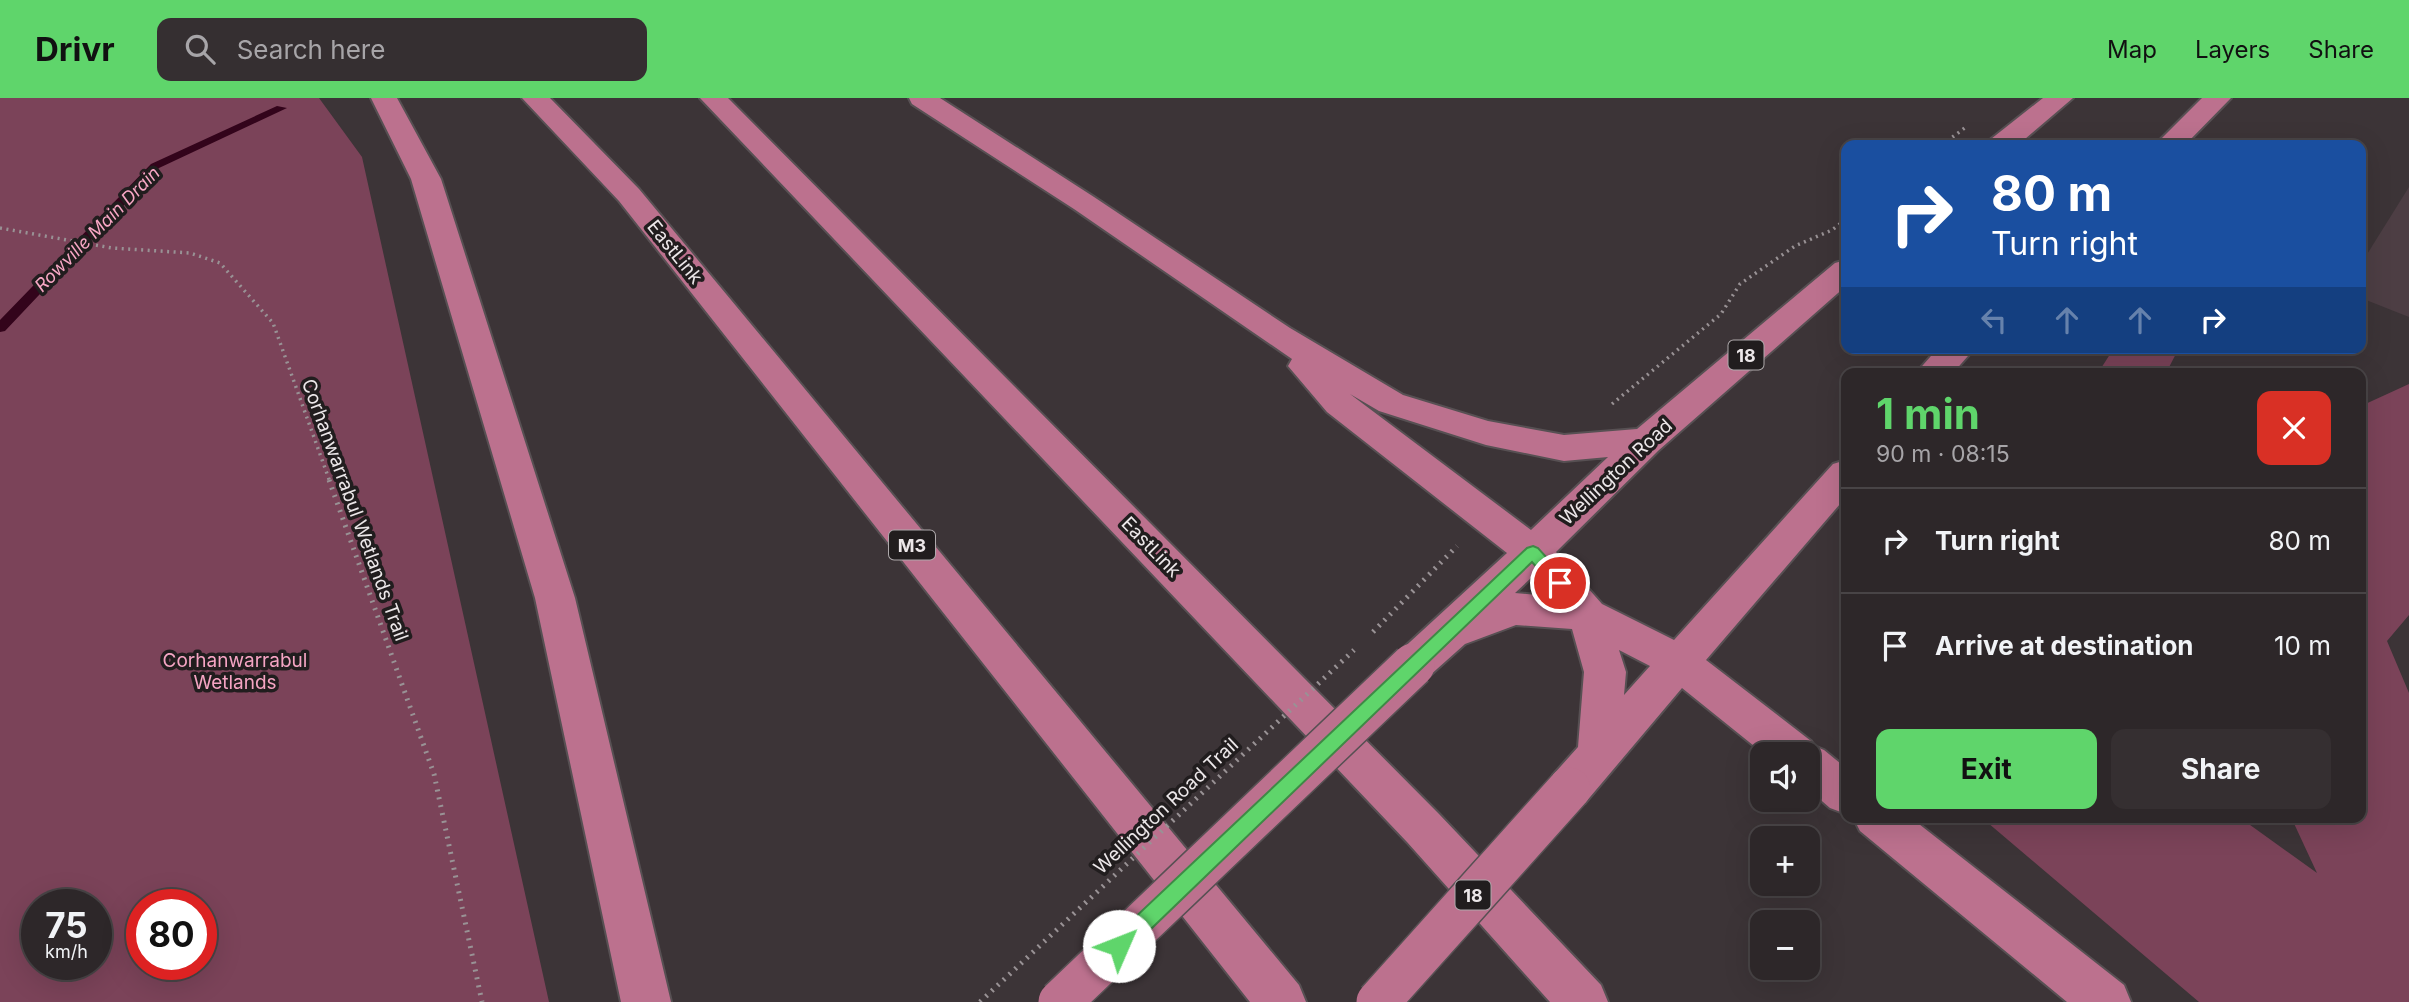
<!DOCTYPE html>
<meta charset="utf-8">
<style>
:root{--surface:#2d2729;--page:#352f31;--text:#f1f3f6;--muted:#a7a5a8;--line:#484446;--accent:#5fd56b}
body{margin:0;font-family:Inter,sans-serif;background:var(--page);color:var(--text);height:100vh;display:flex;flex-direction:column;font-size:26px;white-space:nowrap}
*{box-sizing:border-box;margin:0}
p{font-size:23px;color:var(--muted)}
.icon{flex:none;width:38px;height:38px;fill:none;stroke:currentColor;stroke-width:2;stroke-linecap:round;stroke-linejoin:round}
.map{position:relative;flex:1;overflow:hidden}
.panel{position:absolute;left:1841px;top:270px;width:525px;height:455px;display:flex;flex-direction:column;background:var(--surface);border-radius:14px;box-shadow:0 7px 28px #0002,0 0 0 2px var(--line)}
.panel>*{flex:none}
.hud{position:absolute;left:1841px;top:42px;width:525px;height:214px;border-radius:14px;box-shadow:0 7px 28px #0002,0 0 0 2px var(--line);background:#1a4fa0;color:#fff;overflow:hidden}
.tools{position:absolute;left:1750px;top:644px;display:grid;gap:14px}
.tools a{display:grid;place-items:center;width:70px;height:70px;border-radius:14px;background:var(--surface);box-shadow:0 7px 28px #0002,0 0 0 2px var(--line);font-size:35px}
.speed{position:absolute;left:21px;top:791px;display:flex;gap:14px;font-size:35px;font-weight:700;text-align:center}
.speed>*{display:grid;place-content:center;width:91px;height:91px;border-radius:50%;background:var(--surface);box-shadow:0 7px 28px #0002,0 0 0 2px var(--line);line-height:1}
.speed small{font-size:18px;font-weight:400}
.speed .limit{border:10px solid #d22;background:#fff;color:#111}
.pin{position:absolute;display:grid;place-items:center;width:60px;height:60px;color:#fff;margin:-30px;border:4px solid #fff;border-radius:50%;box-shadow:0 2px 7px #0007}
.me{position:absolute;width:77px;margin:-38px;rotate:46deg;stroke-linejoin:round;filter:drop-shadow(0 0 5px #0008)}
.turn{display:flex;align-items:center;gap:24px;height:147px;padding:0 35px;font-size:32px}
.turn .icon{width:91px;height:91px;stroke-width:2.5}
.turn b{display:block;font-size:49px;line-height:60px}
.lanes{display:flex;align-items:center;height:66px;padding:0 35px;background:#0003;justify-content:center;gap:35px;direction:ltr}
.lanes .off{opacity:.35}
.round{display:grid;place-items:center;flex:none;width:74px;height:74px;border-radius:14px;background:var(--page)}
.headline{display:flex;align-items:center;justify-content:space-between;height:119px;padding:0 35px}
h1{font-size:42px;font-weight:700;line-height:52px;color:var(--accent)}
.primary-button{display:flex;gap:14px;margin-top:auto;padding:14px 35px}
.primary-button a{flex:1;height:80px;border-radius:14px;background:var(--accent);color:#111;font-size:28px;font-weight:700;line-height:80px;text-align:center}
.primary-button a+a{background:var(--page);color:var(--text)}
ul{padding:0;list-style:none}
li{display:flex;align-items:center;gap:21px;height:105px;padding:0 35px;border-top:2px solid var(--line)}
li div{flex:1}
li b{display:block;font-size:26px}
li em{font-style:normal}
header{display:flex;align-items:center;gap:42px;box-sizing:border-box;height:98px;padding:0 35px;background:var(--accent);color:#111}
header strong{font-size:33px}
nav{display:flex;gap:38px;margin-inline-start:auto;font-size:24px}
.search{width:490px;height:63px;background:var(--page);display:flex;align-items:center;gap:18px;box-sizing:border-box;padding:0 24px;border-radius:14px;color:var(--muted);font-size:26px}
.map>svg:first-child{display:block}
.built{fill:#4d3e44}
.green{fill:#7b4359;fill-rule:evenodd}
.lines{fill:none;stroke-linecap:round;stroke-linejoin:round}
.stream{fill:#33041b;fill-rule:evenodd}
.highway-casing{stroke:#575053;stroke-width:4}
.path-far1{stroke:#999295;stroke-width:3.5;stroke-dasharray:2 4.5;stroke-linecap:butt}
.path{stroke:#999295;stroke-width:5;stroke-dasharray:2 6;stroke-linecap:butt}
.highway{fill:#bc718e;fill-rule:evenodd}
.highway-bridge-casing{stroke:#575053;stroke-width:46;stroke-linecap:butt}
.path-bridge{stroke:#999295;stroke-width:5;stroke-dasharray:2 6;stroke-linecap:butt}
.highway-bridge{stroke:#bc718e;stroke-width:43}
.route{fill:#5fd56b;stroke:#3e8a46;stroke-width:2}
.labels{text-anchor:middle;dominant-baseline:central;stroke-width:7;stroke-linejoin:round;paint-order:stroke}
.far-water-label{font-size:18px;font-style:italic;fill:#f8a7c5;stroke:#211d1e}
.shield{fill:#211d1e;stroke:#afaaac;stroke-width:2}
.shield-label{font-size:18px;font-weight:bold;fill:#ece7e9}
.street-label{font-size:19px;fill:#ece7e9;stroke:#211d1e}
.park-label{font-size:19px;fill:#f5a4c3;stroke:#211d1e}
</style>
<header>
<strong>Drivr</strong>
<div class="search"><svg class="icon" aria-label="search" viewBox="0 0 24 24"><circle cx="10" cy="10" r="6"/><path d="M15 15l6 6"/></svg>Search here</div>
<nav><a>Map</a><a>Layers</a><a>Share</a></nav>
</header>
<div class="map">
<svg width="2409" height="904" viewBox="0 0 2409 904">
<rect width="100%" height="100%" fill="#3c3437"/>
<path class="built" d="M2409,89V219L2361,200V166Z"/>
<path class="green" d="M0,0H319L362,59L549,904H0ZM37,807H96V866H37ZM142,807H201V866H142Z
M2114,250H2179L2166,275H2098Z
M2409,286V517L2387,543L2409,595V904H2199L1981,719H2239L2317,775L2291,719H2361V308Z"/>
<g class="lines">
<path class="stream" d="M277,8L287,10L159,70L5,233L0,234V222L151,66Z"/>
<g class="highway-casing">
<path id="highway" d="M371,0H397L441,81L575,500L671,904H621L535,500L411,81Z
M522,0H550L639,91L1299,887L1306,904H1250L619,103Z
M700,0H728L1439,716L1601,887L1608,904H1550L1407,744Z
M909,0H940L1094,99L1290,230L1403,297L1488,323L1564,337L1637,331L1835,165L1846,162V188L1659,352L1556,454L1602,506L1674,542L1833,366L1846,362V399L1706,562L1811,643L1814,648L1824,652L1846,670V716L1830,710L1808,691V656H1764L1682,590L1585,705L1569,710L1553,705L1547,691L1553,677L1578,649L1584,574L1572,531L1516,527L1465,546L1428,579L1413,584L1398,579L1392,567L1398,555L1507,455L1327,314L1288,268L1292,261L1074,111L912,6ZM1350,296L1379,313L1486,347L1564,363L1608,359L1531,432ZM1532,479L1548,498L1515,495ZM1619,552L1650,568L1624,597L1626,574Z
M2043,0H2073L2018,47H1987L1991,41Z
M2202,0H2231L2185,47H2155Z
M1938,250H1975L1953,275H1916Z
M1853,719H1910L2124,887L2131,904H2067L1860,733Z"/>
</g>
<path class="path-far1" d="M1942,47L1966,29
M0,130L112,150L190,155L220,165L273,225L330,384
M1612,306L1721,216L1740,186L1795,148L1832,132L1846,121"/>
<path class="path" d="M329,382L434,676L482,904
M1373,534L1457,448"/>
<use href="#highway" class="highway"/>
<g class="highway-bridge-casing">
<path id="highway-bridge" d="M1060,904L1413,567
M1378,904L1569,691"/>
</g>
<path class="path-bridge" d="M980,904L1354,552"/>
<use href="#highway-bridge" class="highway-bridge"/>
</g>
<path class="route" d="M1533,448L1538,450L1566,481L1569,485L1566,490H1555L1532,464L1126,855L1119,857L1112,855L1109,848L1112,841L1527,450Z"/>
<g class="labels">
<g class="far-water-label">
<text transform="translate(97 131) rotate(-45)">Rowville Main Drain</text>
</g>
<g class="shield">
<rect x="1728.5" y="242.5" width="35" height="29" rx="5"/>
<rect x="889" y="432.5" width="46" height="29" rx="5"/>
<rect x="1455.5" y="782.5" width="35" height="29" rx="5"/>
</g>
<g class="shield-label">
<text x="1746" y="257">18</text>
<text x="912" y="447">M3</text>
<text x="1473" y="797">18</text>
</g>
<g class="street-label">
<text transform="translate(675 154) rotate(51)">EastLink</text>
<text transform="translate(1616 374) rotate(-43)">Wellington Road</text>
<text transform="translate(355 412) rotate(70)">Corhanwarrabul Wetlands Trail</text>
<text transform="translate(1151 449) rotate(46)">EastLink</text>
<text transform="translate(1166 708) rotate(-43)">Wellington Road Trail</text>
</g>
<g class="park-label">
<text x="235" y="562">Corhanwarrabul<tspan x="235" dy="22">Wetlands</tspan></text>
</g>
</g>
</svg>
<div class="tools">
<a><svg class="icon" aria-label="sound" viewBox="0 0 24 24"><path d="M4 9h4l5-4v14l-5-4H4zM17 9q2 3 0 6"/></svg></a>
<a>+</a>
<a>−</a>
</div>
<div class="speed"><div>75<small>km/h</small></div><div class="limit">80</div></div>
<div class="pin" style="left:1560px;top:485px;background:#d93025"><svg class="icon" aria-label="arrive" viewBox="0 0 24 24"><path d="M6 21V4h12l-3 4 3 4H6"/></svg></div>
<svg class="me" style="left:1119px;top:848px" viewBox="-20 -20 40 40"><circle r="19" fill="#fff"/><path d="M0-13L10 11 0 6-10 11z" fill="#5fd56b"/></svg>
<div class="hud">
<div class="turn"><svg class="icon" aria-label="right" viewBox="0 0 24 24"><path d="M7 20v-9h11M14 6l5 5-5 5"/></svg><div><b>80 m</b>Turn right</div></div>
<div class="lanes"><svg class="icon off" aria-label="left" viewBox="0 0 24 24"><path d="M17 20v-9H6M10 6l-5 5 5 5"/></svg><svg class="icon off" aria-label="ahead" viewBox="0 0 24 24"><path d="M12 20V5M6 11l6-6 6 6"/></svg><svg class="icon off" aria-label="ahead" viewBox="0 0 24 24"><path d="M12 20V5M6 11l6-6 6 6"/></svg><svg class="icon" aria-label="right" viewBox="0 0 24 24"><path d="M7 20v-9h11M14 6l5 5-5 5"/></svg></div>
</div>
<section class="panel">
<div class="headline"><div><h1>1 min</h1><p>90 m · 08:15</p></div><a class="round" style="background:#d93025;color:#fff"><svg class="icon" aria-label="close" viewBox="0 0 24 24"><path d="M6 6l12 12M18 6L6 18"/></svg></a></div>
<ul>
<li><svg class="icon" aria-label="right" viewBox="0 0 24 24"><path d="M7 20v-9h11M14 6l5 5-5 5"/></svg><div><b>Turn right</b></div><em>80 m</em></li>
<li><svg class="icon" aria-label="arrive" viewBox="0 0 24 24"><path d="M6 21V4h12l-3 4 3 4H6"/></svg><div><b>Arrive at destination</b></div><em>10 m</em></li>
</ul>
<div class="primary-button"><a>Exit</a><a>Share</a></div>
</section>
</div>
